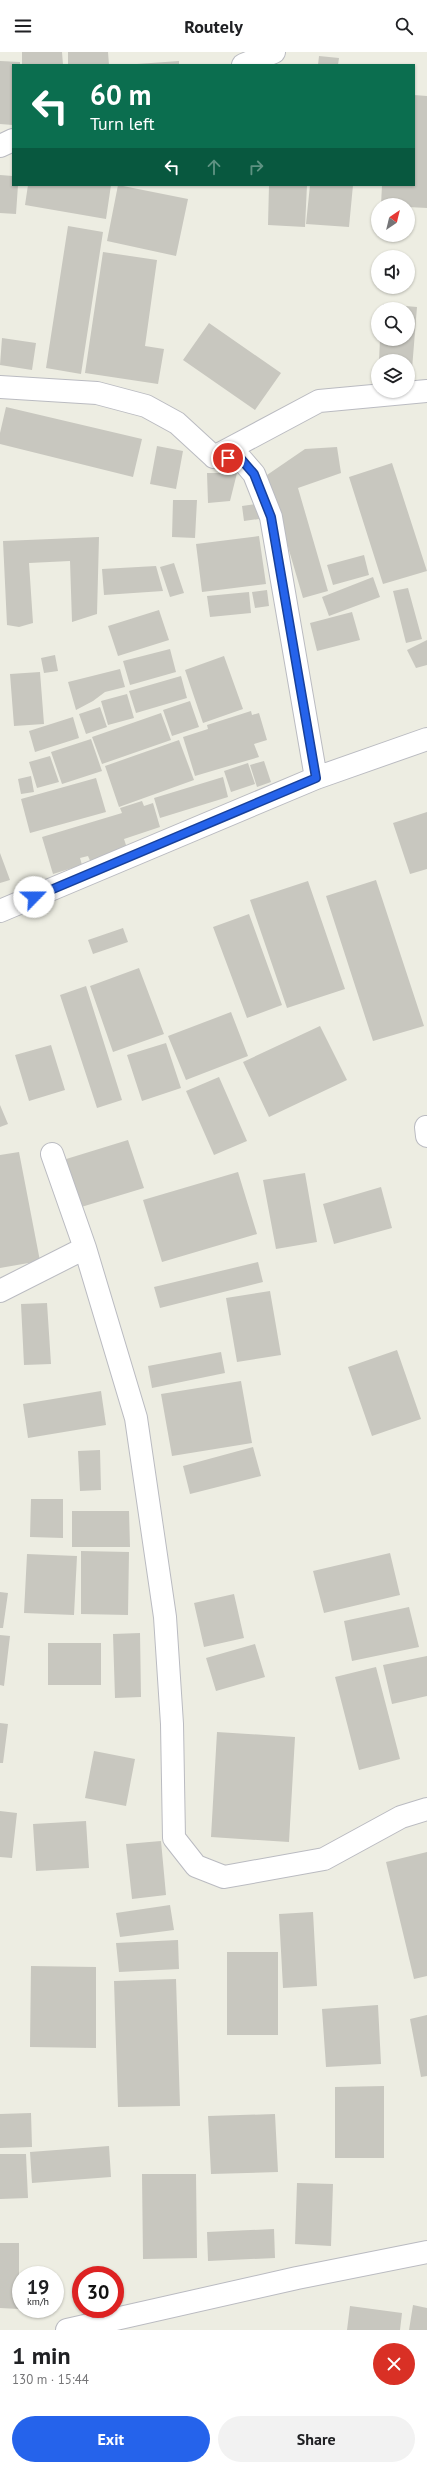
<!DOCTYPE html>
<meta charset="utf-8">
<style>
:root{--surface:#fff;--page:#f2f2f2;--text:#202124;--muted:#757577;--accent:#2563eb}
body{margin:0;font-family:"PT Sans",sans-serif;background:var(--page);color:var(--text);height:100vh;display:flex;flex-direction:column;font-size:15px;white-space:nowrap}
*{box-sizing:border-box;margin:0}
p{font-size:13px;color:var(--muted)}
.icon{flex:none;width:22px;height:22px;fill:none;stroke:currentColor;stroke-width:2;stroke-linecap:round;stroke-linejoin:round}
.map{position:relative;height:2278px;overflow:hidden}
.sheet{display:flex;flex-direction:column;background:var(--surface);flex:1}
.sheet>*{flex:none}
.hud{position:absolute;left:12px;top:12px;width:403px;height:122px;border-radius:0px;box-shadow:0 1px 3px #0004;background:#0b6e4f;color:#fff;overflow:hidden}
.needle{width:26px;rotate:35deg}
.fabs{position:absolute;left:371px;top:146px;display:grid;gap:8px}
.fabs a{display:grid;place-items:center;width:44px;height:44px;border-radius:50%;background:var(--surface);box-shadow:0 1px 3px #0004;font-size:20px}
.speed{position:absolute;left:12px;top:2214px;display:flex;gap:8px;font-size:20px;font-weight:700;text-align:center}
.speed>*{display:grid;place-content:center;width:52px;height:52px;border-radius:50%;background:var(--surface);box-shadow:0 1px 3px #0004;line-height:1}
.speed small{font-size:10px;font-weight:400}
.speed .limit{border:6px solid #d22;background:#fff;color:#111}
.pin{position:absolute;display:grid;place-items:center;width:34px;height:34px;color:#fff;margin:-17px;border:2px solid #fff;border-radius:50%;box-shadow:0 1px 4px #0007}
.me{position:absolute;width:44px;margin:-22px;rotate:67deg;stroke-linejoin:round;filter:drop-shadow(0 0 3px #0008)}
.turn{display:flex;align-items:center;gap:14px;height:84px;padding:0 12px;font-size:18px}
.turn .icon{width:52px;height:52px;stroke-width:2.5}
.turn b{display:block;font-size:28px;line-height:34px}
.lanes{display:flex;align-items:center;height:38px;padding:0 12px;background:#0003;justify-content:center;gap:20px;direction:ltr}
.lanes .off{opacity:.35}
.round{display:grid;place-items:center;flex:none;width:42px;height:42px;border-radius:21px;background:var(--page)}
.summary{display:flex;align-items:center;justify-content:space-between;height:68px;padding:0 12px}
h1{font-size:24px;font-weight:600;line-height:30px}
.action{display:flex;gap:8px;margin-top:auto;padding:8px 12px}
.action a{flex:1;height:46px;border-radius:24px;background:var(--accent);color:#fff;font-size:16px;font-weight:600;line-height:46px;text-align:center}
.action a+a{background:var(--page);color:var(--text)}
header{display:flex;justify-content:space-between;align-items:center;height:52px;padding:0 12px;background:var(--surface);font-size:18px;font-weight:600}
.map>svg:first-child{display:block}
.building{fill:#c8c7bf}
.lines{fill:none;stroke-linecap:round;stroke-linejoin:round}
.minor-casing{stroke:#babbc1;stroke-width:24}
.minor{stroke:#fff;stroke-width:22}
.route-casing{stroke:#184099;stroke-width:10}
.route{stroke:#2563eb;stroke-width:7}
</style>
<header><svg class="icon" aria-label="menu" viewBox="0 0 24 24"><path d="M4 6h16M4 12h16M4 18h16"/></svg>Routely<svg class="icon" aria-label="search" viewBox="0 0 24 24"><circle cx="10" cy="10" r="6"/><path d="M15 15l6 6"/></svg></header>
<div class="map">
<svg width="427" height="2278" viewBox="0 0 427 2278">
<rect width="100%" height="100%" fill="#edede2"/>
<path class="building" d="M22,0H62L63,13H22Z
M68,0H108L109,13H68Z
M319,4L339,6L338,13H318Z
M0,9L20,10V13H13V73L0,72Z
M179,9V13H137V12Z
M414,43L427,44V156L408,155V153H381L382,133H414Z
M0,123L13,124V133H18L16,162L0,161Z
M28,133H111L106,167L25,153Z
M118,133L188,147L176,204L107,189Z
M269,133H307L305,175L268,173Z
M310,133H353L349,175L306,172Z
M68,174L103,180L81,322L46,316Z
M103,200L157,208L145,294L164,297L158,332L85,321Z
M383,252L417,255L412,317L408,316V309H379L380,287H408V257H383Z
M209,271L281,321L255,358L183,308Z
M2,286L36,291L32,318L0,313Z
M6,355L142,387L133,425L0,392V381Z
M157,394L183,399L176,437L150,432Z
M337,395L341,421L298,436L328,539L303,546L267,423L305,397Z
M392,411L427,519L383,532L349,425Z
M207,421H237L230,449L208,451Z
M173,448H197L195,486L172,485Z
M264,451L266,466L244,469L242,454Z
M259,484L266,532L202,540L196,492Z
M99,485L97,562L72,570L70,509L29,511L33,571L19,575L7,573L3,489Z
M364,503L369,523L333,533L327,513Z
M174,511L184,541L170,545L160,515Z
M156,514L163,539L104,543L102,517Z
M373,525L380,545L329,564L322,545Z
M408,536L422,587L406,591L393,539Z
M267,538L269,554L255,556L252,540Z
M249,540L251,561L210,565L207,544Z
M159,558L169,588L118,604L108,574Z
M352,560L360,588L317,599L310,571Z
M427,588V613L416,616L407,598Z
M170,597L176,620L130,633L123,609Z
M55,603L58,619L44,621L41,606Z
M224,604L243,657L203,671L185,618Z
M120,617L125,635L105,640L93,649L76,658L68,630Z
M40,620L44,672L14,674L10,622Z
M181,624L187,646L136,661L129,639Z
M127,642L134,666L108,673L101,649Z
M190,649L199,675L172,684L163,658Z
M100,655L107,675L86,682L79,662Z
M251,659L252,663L259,661L267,688L254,692L259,705L195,724L183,685L208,677L207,673Z
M161,661L171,688L102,712L92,685Z
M73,665L79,686L35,700L29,679Z
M91,687L102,719L62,732L51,700Z
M179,688L194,728L119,755L105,714Z
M50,704L59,730L37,736L29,710Z
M264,709L271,730L257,735L250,713Z
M248,711L255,732L231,740L224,719Z
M31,724L34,740L21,742L18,727Z
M223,725L228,745L160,766L154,746Z
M96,726L106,760L30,781L21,747Z
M142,749L144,754L153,751L160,775L124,787L128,799L91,811L88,804L80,806L82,813L53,822L42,785L122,761L120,756Z
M427,760V817L410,822L393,771Z
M0,801L10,828L0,831Z
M376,828L424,974L373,989L326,844Z
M308,829L345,937L287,956L250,848Z
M249,862L282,953L247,966L213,875Z
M123,876L128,890L93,902L88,888Z
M139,916L164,982L113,1000L90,934Z
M86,934L122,1048L97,1056L60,943Z
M231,960L248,1004L186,1028L168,984Z
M320,974L347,1028L269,1065L243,1010Z
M166,991L181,1036L142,1049L127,1003Z
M51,993L65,1038L29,1049L15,1003Z
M219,1025L247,1089L214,1103L186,1039Z
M0,1053L8,1072L0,1075Z
M128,1088L144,1136L78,1156L63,1108Z
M19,1100L40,1209L0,1216V1103Z
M238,1120L257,1182L162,1210L143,1148Z
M305,1121L317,1190L276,1197L263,1128Z
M381,1135L392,1176L334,1192L323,1152Z
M258,1210L263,1230L160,1256L154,1235Z
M270,1239L281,1303L237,1310L226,1246Z
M47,1251L51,1312L24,1313L21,1252Z
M397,1298L421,1367L372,1384L348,1315Z
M221,1300L225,1321L152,1336L148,1314Z
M241,1329L252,1391L172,1404L161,1342Z
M101,1339L106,1373L28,1386L23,1352Z
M253,1395L261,1424L190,1442L183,1414Z
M100,1398L101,1438L80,1439L78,1399Z
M31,1447H63V1486L30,1485Z
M72,1459H129L130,1495H72Z
M81,1499L129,1500L128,1563L81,1562Z
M390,1501L400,1543L324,1561L313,1519Z
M27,1502L77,1504L74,1563L24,1561Z
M0,1540L8,1541L3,1576H0Z
M234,1542L244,1586L204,1595L194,1551Z
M409,1555L419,1595L352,1609L344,1569Z
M140,1581L141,1645L115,1646L113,1582Z
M0,1583L10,1584L4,1634L0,1633Z
M48,1591H101V1633H48Z
M255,1592L265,1625L216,1639L206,1606Z
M427,1604V1644L392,1652L383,1613Z
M376,1615L400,1707L359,1718L335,1625Z
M0,1671L8,1672L3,1711H0Z
M217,1680L295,1685L289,1790L211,1785Z
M94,1699L135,1707L126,1754L85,1746Z
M0,1759L17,1761L12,1806L0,1805Z
M86,1769L89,1816L36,1819L33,1772Z
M161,1789L166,1843L132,1847L126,1792Z
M427,1800V1924L414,1927L386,1810Z
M170,1853L174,1878L120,1885L116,1861Z
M313,1860L317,1934L283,1936L279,1862Z
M178,1888L179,1917L119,1920L116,1891Z
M227,1900H278V1983H227Z
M31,1914L96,1915V1996L30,1995Z
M176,1927L180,2054L118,2055L114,1929Z
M378,1953L381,2012L326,2015L322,1957Z
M427,1963V2024L421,2025L410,1967Z
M384,2034V2106H335V2035Z
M31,2061L32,2095L0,2096V2062Z
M275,2062L278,2120L211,2122L208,2064Z
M109,2094L111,2125L32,2131L30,2100Z
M0,2102H26L28,2146L0,2147Z
M142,2122H196L197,2206L143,2207Z
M297,2131L333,2132L331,2194L295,2192Z
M274,2177L275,2206L208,2209L207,2180Z
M0,2191H19V2257L0,2256Z
M413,2253L427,2256V2278H409Z
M350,2254L402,2261L400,2278H347Z"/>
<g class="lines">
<g class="minor-casing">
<path id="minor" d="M243,13L274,0
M0,94L13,88
M0,335L97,341L146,354L177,371L214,405L241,407L254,422L271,465L316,726
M214,405L319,349L427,339
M0,859L316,726L427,687
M426,1075L427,1084
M52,1102L85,1196L136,1366L165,1565L172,1672L174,1786L196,1814L224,1825L324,1807L401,1765L427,1757
M0,1239L85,1196
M67,2278L297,2226L427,2200"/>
</g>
<use href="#minor" class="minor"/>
</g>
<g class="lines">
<g class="route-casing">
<path id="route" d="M34,845L316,726L271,465L254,422L241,407L228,406"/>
</g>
<use href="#route" class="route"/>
</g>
</svg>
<div class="fabs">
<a><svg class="needle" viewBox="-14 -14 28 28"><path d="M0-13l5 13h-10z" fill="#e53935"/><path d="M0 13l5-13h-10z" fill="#757577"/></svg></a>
<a><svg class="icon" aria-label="sound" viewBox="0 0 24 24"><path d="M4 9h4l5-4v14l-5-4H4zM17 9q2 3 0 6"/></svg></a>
<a><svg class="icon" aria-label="search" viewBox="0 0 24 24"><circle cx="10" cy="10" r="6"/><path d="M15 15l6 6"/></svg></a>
<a><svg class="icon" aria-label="layers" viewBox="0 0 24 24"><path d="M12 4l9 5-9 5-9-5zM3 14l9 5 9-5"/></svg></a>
</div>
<div class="speed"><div>19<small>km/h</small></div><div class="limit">30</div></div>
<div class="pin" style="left:228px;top:406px;background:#d93025"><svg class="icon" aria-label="arrive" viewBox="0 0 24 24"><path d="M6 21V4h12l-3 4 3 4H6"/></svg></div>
<svg class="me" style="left:34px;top:845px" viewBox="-20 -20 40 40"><circle r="19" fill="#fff"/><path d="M0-13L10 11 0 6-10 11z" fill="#2563eb"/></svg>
<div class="hud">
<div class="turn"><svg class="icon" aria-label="left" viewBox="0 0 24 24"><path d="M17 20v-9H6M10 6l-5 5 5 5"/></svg><div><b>60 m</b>Turn left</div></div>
<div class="lanes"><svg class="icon" aria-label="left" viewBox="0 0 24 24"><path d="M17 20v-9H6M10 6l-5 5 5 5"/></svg><svg class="icon off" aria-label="ahead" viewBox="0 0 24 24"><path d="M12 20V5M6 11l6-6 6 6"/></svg><svg class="icon off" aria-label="right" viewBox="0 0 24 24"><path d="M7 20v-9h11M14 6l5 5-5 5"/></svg></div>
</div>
</div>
<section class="sheet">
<div class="summary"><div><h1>1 min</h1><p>130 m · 15:44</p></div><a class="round" style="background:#d93025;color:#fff"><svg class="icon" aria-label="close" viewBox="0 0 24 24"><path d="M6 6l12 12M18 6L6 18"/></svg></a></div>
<div class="action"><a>Exit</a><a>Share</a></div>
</section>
